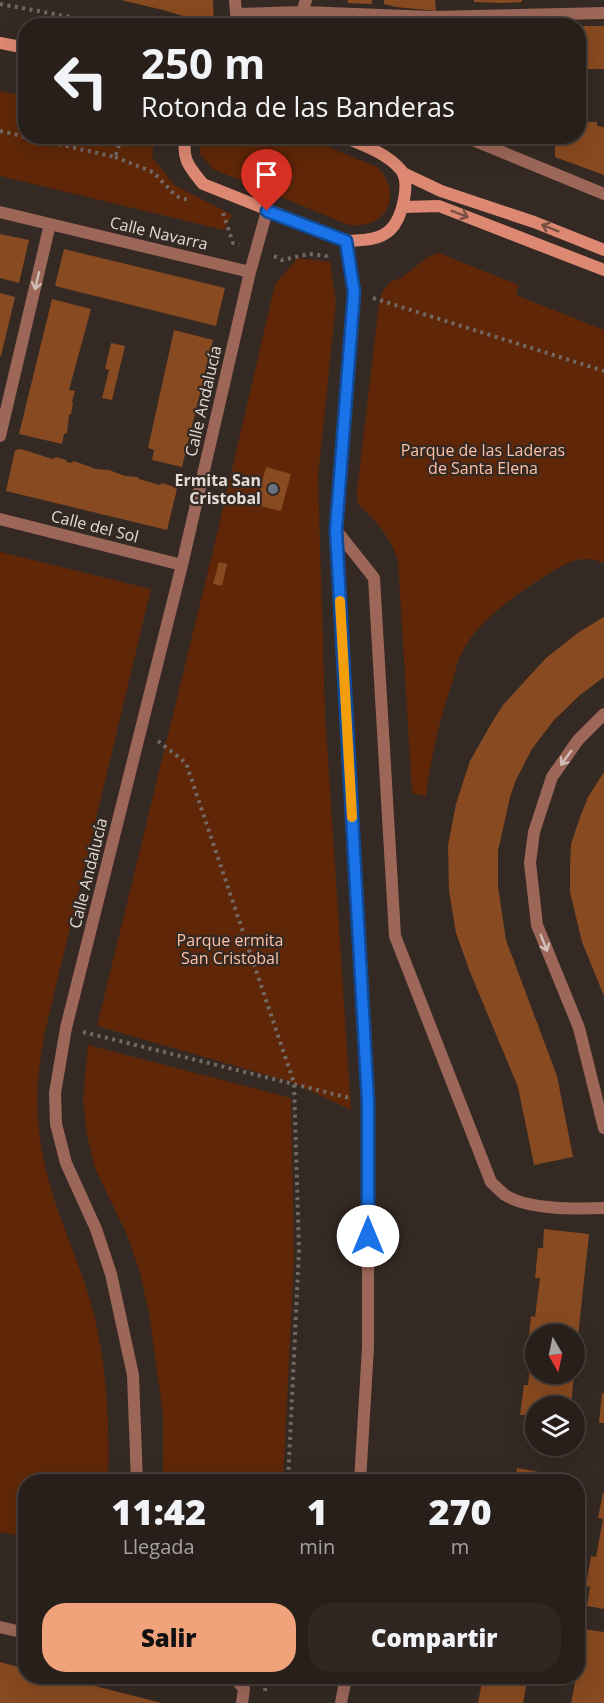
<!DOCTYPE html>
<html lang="es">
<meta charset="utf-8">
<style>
:root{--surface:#281f1a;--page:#302723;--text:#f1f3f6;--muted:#a5a2a2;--line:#443d39;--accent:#f0a27a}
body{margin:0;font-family:"Open Sans",sans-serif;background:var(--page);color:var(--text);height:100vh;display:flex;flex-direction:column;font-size:22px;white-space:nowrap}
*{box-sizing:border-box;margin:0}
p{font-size:20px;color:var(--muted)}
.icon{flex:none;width:33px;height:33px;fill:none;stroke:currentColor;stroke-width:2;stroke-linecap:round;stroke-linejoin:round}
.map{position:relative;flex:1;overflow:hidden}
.details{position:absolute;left:18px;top:1474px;width:567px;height:210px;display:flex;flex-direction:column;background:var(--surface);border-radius:24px;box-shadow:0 6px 24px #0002,0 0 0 2px var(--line)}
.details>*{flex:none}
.top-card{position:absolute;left:18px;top:18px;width:568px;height:126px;border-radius:24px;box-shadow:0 6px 24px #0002,0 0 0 2px var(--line);background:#281f1a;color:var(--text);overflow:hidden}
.needle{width:39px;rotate:171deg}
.controls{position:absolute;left:525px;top:1324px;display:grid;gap:12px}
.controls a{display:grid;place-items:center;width:60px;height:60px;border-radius:50%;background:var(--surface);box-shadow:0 6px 24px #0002,0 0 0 2px var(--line);font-size:30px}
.pin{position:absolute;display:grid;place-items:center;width:51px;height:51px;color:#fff;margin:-62px -26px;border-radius:50% 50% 50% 0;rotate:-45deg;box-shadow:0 0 6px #0007}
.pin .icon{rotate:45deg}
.me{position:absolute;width:66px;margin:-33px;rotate:0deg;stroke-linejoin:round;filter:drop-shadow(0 0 4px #0008)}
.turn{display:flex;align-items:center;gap:21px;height:126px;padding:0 24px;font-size:27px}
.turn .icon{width:78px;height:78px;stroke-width:2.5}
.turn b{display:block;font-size:42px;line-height:51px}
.eta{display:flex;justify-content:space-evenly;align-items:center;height:102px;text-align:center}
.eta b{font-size:36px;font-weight:800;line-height:42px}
.primary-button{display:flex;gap:12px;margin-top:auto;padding:12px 24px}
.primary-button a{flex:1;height:69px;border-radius:24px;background:var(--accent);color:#111;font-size:24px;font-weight:800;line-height:69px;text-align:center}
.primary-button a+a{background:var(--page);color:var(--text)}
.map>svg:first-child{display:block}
.green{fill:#5f2708}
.building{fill:#884a20}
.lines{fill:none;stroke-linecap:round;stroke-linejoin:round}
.path{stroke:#736964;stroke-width:4;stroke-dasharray:3 4.5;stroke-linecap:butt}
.street{stroke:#9c6759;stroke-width:12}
.secondary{stroke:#dc8872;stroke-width:12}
.oneway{stroke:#784f43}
.oneway2{stroke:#d1beb8}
.route-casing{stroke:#114b97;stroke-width:15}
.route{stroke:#1a73e8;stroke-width:10}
.slow{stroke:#f59e0b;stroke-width:10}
.worship-dot{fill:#6b7280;stroke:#352923;stroke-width:2}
.labels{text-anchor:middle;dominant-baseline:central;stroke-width:4.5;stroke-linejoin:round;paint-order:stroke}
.street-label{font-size:16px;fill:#e3dbd7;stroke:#352923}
.park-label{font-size:16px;fill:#fdc1a6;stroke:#352923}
.poi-label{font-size:16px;font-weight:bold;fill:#e3dbd7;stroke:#352923;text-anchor:end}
</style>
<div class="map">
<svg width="604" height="1703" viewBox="0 0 604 1703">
<rect width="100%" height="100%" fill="#352923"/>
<path class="green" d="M0,91L25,96L26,136L155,137L152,157L174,185L232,215L224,230L0,176Z
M199,137H304L377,167C404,193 387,230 349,225L213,169L200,154Z
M439,253L519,285L516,295L604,330V563C581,553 564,564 545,576C515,595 477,621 461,654C457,662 455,671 453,680C440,717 431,757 426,796L412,793L398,560C390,537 376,520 358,504L357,492L379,303L382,292L390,282L401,278L429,256Z
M298,258L330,262L336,303L318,476L325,713L351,1110L294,1083L97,1026L218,530L275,284Z
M0,552L151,589L44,1036C42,1051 39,1066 38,1081C35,1116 41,1155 51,1189C64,1232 83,1271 94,1314C107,1369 110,1426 108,1482H26L25,1537L0,1532Z
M88,1045L291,1098L294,1259L283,1482H163V1414L149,1313L139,1269L127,1235L95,1168L87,1135L83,1100Z"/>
<path class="building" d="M121,0H213L214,25L163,10Z
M348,0H372V4L348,3Z
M384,0H435L436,11L396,7L384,4Z
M474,0H522V2L503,3L474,2Z
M579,26H604V69H579Z
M579,117H582V122H597V126L604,127V175L555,157V136H579Z
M0,234L29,240L19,283L0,278Z
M64,249L225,288L216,326L55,286Z
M0,293L15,297L1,356H0Z
M52,299L91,309L69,390L75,391L72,402L73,404L71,414L69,415L67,433L64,434L62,444L19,434Z
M174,330L213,340L182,467L152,460L154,450L148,448Z
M111,343L125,346L112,400L102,398L109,370L105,369Z
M21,449L43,456L53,459L56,457L66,460L67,462L71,463L74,461L96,469L109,470L125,476L138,477L139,479L160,485L162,483L172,486L177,489L167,530L6,491L15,450Z
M266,467L291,474L281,511L256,505Z
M219,562L227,564L222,586L213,584Z
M604,617V677L580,695L554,720L532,749L516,780L510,797L498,851V887L506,940L557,1076L573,1157L534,1165L518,1087L470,972L456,933L449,891L448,845L456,804L470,761L491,724L503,705L546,658L579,632Z
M604,772V996L582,942L570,892V867L571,844L579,820L588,797Z
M544,1229L589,1234L576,1356H574V1335H536V1374H574L571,1407H536V1436L523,1434L525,1415H520L524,1385H528L532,1347L528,1346L531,1316L535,1317L540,1278H535L538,1248H543Z
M602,1393H604V1423H599Z
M517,1468L561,1476L560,1482H515Z
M603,1493H604V1609L587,1606L590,1587L586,1586L591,1556L596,1557L603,1519L598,1518Z
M584,1629L604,1632V1703H571L576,1677H578V1647L581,1648Z
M0,1662L26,1669V1677H59L162,1703H0Z
M483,1677H528L523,1703H478Z"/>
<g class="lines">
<path class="path" d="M0,4L119,26
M0,131L115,157L122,136
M115,157L153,172L176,196L191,201
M223,213L233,243L239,245
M274,256L282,260L309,254L326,256L327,259
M373,298L604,371
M158,741L186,763L294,1083L299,1250L288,1482
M83,1032L350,1098
M265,1691L267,1677"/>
<path class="street" d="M235,0L237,26
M302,12L306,0
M236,14L302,12L432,17L604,13
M463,136L604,194
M0,212L250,272L267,211
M346,241L354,292L336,530L368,1102V1347L360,1482
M0,436L50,224
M0,519L182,565
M336,530L374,578L395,936L491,1182C495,1186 500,1191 505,1195C529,1210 576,1209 604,1208
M604,714L578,740L552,777L534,832L530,863L537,925L579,1028L604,1128
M137,1482L133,1375L111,1274L96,1229L66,1163L56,1124L55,1093L66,1028L182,565L250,272
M0,1627L26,1633
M234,1677L244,1689L242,1703
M341,1703L346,1677"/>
<path class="secondary" d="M0,43L26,48
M186,136C181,159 189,167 203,184L346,241C361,240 378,241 390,230C402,219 411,183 401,170C387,153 361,144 341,136
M403,173L441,191L534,222L604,250
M403,207L439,206L604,270"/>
</g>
<defs><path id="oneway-shaft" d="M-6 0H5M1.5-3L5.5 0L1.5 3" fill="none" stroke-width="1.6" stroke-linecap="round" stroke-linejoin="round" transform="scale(1.5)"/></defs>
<g class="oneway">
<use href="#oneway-shaft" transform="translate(460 214) rotate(21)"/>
<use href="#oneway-shaft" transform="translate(550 228) rotate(-158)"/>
</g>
<g class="oneway2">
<use href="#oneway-shaft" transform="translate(37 281) rotate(103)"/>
<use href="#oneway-shaft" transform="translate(566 758) rotate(126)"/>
<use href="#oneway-shaft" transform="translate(544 943) rotate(68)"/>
</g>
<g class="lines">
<g class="route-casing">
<path id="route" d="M267,211L346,241L354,292L336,530L368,1102V1236"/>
</g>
<use href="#route" class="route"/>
<path class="slow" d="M340,601L352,817"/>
</g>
<circle class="worship-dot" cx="273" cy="489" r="6"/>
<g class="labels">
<g class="street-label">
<text transform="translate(159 233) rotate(13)">Calle Navarra</text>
<text transform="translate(203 401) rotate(-77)">Calle Andalucía</text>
<text transform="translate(95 526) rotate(14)">Calle del Sol</text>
<text transform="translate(88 873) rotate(-76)">Calle Andalucía</text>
</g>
<g class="park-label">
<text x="483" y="450">Parque de las Laderas<tspan x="483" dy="18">de Santa Elena</tspan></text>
<text x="230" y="940">Parque ermita<tspan x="230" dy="18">San Cristobal</tspan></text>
</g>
<g class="poi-label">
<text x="261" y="480">Ermita San<tspan x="261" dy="18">Cristobal</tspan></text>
</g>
</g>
</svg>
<div class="controls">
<a><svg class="needle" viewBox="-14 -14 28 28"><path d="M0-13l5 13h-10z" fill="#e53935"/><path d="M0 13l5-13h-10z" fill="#a5a2a2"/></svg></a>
<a><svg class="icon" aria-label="layers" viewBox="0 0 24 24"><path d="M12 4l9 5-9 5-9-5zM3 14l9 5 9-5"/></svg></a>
</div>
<div class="pin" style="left:267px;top:211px;background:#d93025"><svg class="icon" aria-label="arrive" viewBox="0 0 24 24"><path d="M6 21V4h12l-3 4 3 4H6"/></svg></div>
<svg class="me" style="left:368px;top:1236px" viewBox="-20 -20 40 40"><circle r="19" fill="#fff"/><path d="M0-13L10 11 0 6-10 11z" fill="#1a73e8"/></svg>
<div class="top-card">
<div class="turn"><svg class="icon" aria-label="left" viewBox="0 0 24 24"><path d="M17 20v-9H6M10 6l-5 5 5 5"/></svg><div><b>250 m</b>Rotonda de las Banderas</div></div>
</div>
<section class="details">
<div class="eta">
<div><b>11:42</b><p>Llegada</p></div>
<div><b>1</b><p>min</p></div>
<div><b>270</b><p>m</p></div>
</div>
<div class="primary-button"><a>Salir</a><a>Compartir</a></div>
</section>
</div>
